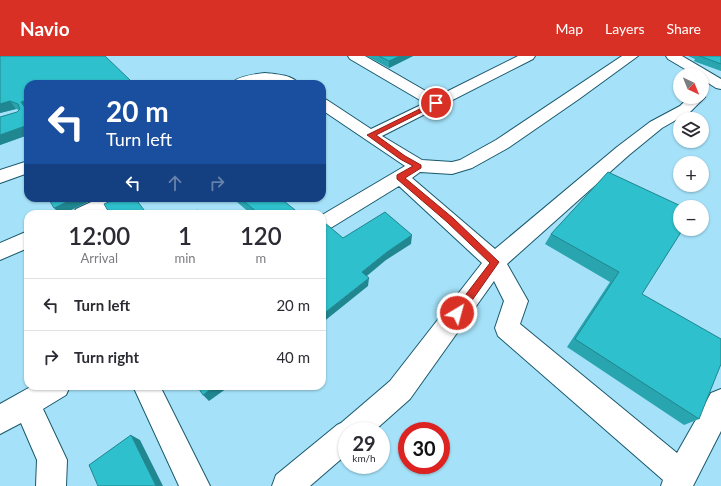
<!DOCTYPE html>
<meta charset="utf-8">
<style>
:root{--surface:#fff;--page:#f7f7f7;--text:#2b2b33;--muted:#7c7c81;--line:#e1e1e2;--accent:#d93025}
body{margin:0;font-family:Lato,sans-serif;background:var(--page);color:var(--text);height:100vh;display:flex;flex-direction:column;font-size:15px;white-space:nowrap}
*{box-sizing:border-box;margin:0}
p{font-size:13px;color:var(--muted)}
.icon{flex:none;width:22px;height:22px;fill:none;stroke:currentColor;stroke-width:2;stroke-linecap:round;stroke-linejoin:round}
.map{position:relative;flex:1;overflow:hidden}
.details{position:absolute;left:24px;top:154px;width:302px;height:180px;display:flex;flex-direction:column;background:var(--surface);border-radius:12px;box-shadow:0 1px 3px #0004}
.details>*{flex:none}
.top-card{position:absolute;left:24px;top:24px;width:302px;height:122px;border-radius:12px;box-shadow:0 1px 3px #0004;background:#1a4fa0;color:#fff;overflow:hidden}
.needle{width:26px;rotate:137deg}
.buttons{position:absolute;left:673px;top:12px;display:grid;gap:8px}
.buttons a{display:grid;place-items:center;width:36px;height:36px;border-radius:50%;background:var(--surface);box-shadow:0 1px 3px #0004;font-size:20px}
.speed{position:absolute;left:338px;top:366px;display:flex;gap:8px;font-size:20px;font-weight:700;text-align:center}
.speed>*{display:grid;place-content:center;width:52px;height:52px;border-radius:50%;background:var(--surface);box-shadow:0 1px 3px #0004;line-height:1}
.speed small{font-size:10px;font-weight:400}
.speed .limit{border:6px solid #d22;background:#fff;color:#111}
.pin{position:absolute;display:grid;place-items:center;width:34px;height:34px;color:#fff;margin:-17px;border:2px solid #fff;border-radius:50%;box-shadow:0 1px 4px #0007}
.me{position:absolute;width:44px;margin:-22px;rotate:37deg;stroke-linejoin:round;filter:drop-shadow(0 0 3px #0008)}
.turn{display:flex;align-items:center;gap:14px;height:84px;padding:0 16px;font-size:18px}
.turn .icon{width:52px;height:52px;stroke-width:2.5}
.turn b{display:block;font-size:28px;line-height:34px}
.lanes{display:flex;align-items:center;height:38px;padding:0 16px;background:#0003;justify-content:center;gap:20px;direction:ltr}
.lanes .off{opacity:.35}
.eta{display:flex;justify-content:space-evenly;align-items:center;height:68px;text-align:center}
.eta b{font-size:24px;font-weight:600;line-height:28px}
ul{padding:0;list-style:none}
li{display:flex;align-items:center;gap:12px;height:52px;padding:0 16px;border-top:1px solid var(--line)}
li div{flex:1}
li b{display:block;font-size:15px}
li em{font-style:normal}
header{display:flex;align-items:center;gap:24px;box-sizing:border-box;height:56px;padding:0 20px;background:var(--accent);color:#fff}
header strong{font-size:19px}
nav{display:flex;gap:22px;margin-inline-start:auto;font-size:14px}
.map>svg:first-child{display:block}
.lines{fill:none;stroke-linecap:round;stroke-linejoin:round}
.street-casing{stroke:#19586c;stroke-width:2}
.street{fill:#fff;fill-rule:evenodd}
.wall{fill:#28a5af}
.shaded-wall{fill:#20868f}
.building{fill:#2ec0cc;stroke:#20868f}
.route{fill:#d93025;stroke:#8d1f18}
</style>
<header>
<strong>Navio</strong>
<nav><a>Map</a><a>Layers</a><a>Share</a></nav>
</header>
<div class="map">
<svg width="721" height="430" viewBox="0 0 721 430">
<rect width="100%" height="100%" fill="#a5e2f9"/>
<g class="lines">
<g class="street-casing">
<path id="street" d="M348,0H365L436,41L518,0H535L533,3L382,80L422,104L452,106L460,104L496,84L622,0H638L579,43L508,92L472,112L452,118L420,116L412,122L495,193L617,91L650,66L680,50L689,41H702V38H703L705,41L690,56L662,72L629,99L507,208L528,245L520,268L677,397L711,337L721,333V375L693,430H661L663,424L498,280L495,272L504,245L494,225L410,343L374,375H347V398L310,430H272L276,419L337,369L341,367L390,325L482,207L399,130L329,173L322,175V159L405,110L322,54V42L327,44L371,73L425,47L350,3Z
M666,0H682L721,23V33L716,32L702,23V19H695L668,3Z
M265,17C276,18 293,19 299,28L265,26L252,28H231C237,20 256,18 265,17Z
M28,105V117L0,127V114Z
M100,142H127L124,147L100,158H73L76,153Z
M28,175V192L0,204V187Z
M32,330H70L66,339L43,353L67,404L66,430H36L37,404L21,367L0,378V348Z
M133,330H160L210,430H179Z"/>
</g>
<use href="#street" class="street"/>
</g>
<path class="wall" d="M0,0L130,24L132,28H28V53H27L28,79L0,89V61L17,56L19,54L16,53L0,57Z
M367,0H413L389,12Z
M688,0H721V15L696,6L694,5L695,3Z
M608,116L642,238L699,363L684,369L567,291L610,226L545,188L551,178Z
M236,142H280L300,158H251L237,146Z"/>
<path class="shaded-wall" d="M400,0H413L389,12V5Z
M130,24L132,28H118Z
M28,44V53H27L28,56L21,46Z
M10,45L16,53L0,57V48Z
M28,69V79L0,89V79Z
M75,142H85L88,146L63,158H60L54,152Z
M412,179L411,188L386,204L362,224V216L387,196Z
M369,222L368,230L322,267V259Z
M215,330H230L209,345L203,339Z
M131,379L140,384L163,430H156Z"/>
<path class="building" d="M0,0H105L130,24L118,28H28V44L21,46L28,56V69L0,79V61L17,56L20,53L18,48L10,45L0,48Z
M379,0H400L389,5Z
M699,0H721V8L700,0Z
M608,116L683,151H680V173H683L642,238L721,283V308L699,363L575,283L619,216L551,178Z
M48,142H75L54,152Z
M118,142H135L147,158H110L104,148Z
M240,142H280L300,158H259Z
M198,154L202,158H190Z
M385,156L412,179L387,196L362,216L369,222L322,259V169L325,167L343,182Z
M197,330H215L203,339Z
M131,379L156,430H98L89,409Z"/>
<path class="route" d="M434,46L440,47L376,79L405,100L421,109V112L405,122L453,162L499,206L461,260L457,261L454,260L452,257L454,254L490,207L447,166L397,123V119L413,110L400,103L367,79Z"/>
</svg>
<div class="buttons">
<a><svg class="needle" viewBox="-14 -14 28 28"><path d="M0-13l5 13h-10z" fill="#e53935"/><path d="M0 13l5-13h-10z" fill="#7c7c81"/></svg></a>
<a><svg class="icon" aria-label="layers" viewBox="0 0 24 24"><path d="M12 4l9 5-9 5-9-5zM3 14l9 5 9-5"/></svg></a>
<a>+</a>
<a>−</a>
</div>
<div class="speed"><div>29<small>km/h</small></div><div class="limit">30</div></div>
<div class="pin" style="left:436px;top:47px;background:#d93025"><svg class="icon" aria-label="arrive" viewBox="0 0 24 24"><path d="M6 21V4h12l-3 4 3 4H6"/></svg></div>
<svg class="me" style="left:457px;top:257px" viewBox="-20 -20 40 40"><circle r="17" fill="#d93025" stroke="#fff" stroke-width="3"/><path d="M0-11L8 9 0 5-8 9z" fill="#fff"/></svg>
<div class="top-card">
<div class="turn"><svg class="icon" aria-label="left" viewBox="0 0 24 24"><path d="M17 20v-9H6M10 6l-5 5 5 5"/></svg><div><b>20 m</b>Turn left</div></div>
<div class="lanes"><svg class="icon" aria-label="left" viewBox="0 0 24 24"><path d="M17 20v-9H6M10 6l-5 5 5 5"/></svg><svg class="icon off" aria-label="ahead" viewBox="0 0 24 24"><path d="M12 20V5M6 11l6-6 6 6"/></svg><svg class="icon off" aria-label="right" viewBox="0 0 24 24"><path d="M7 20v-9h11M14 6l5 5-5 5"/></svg></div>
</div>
<section class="details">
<div class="eta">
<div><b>12:00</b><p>Arrival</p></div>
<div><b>1</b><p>min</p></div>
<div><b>120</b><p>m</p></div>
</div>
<ul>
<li><svg class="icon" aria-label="left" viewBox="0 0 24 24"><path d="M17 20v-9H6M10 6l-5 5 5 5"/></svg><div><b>Turn left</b></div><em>20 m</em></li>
<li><svg class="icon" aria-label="right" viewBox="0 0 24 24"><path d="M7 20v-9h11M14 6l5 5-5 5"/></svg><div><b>Turn right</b></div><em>40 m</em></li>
</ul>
</section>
</div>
